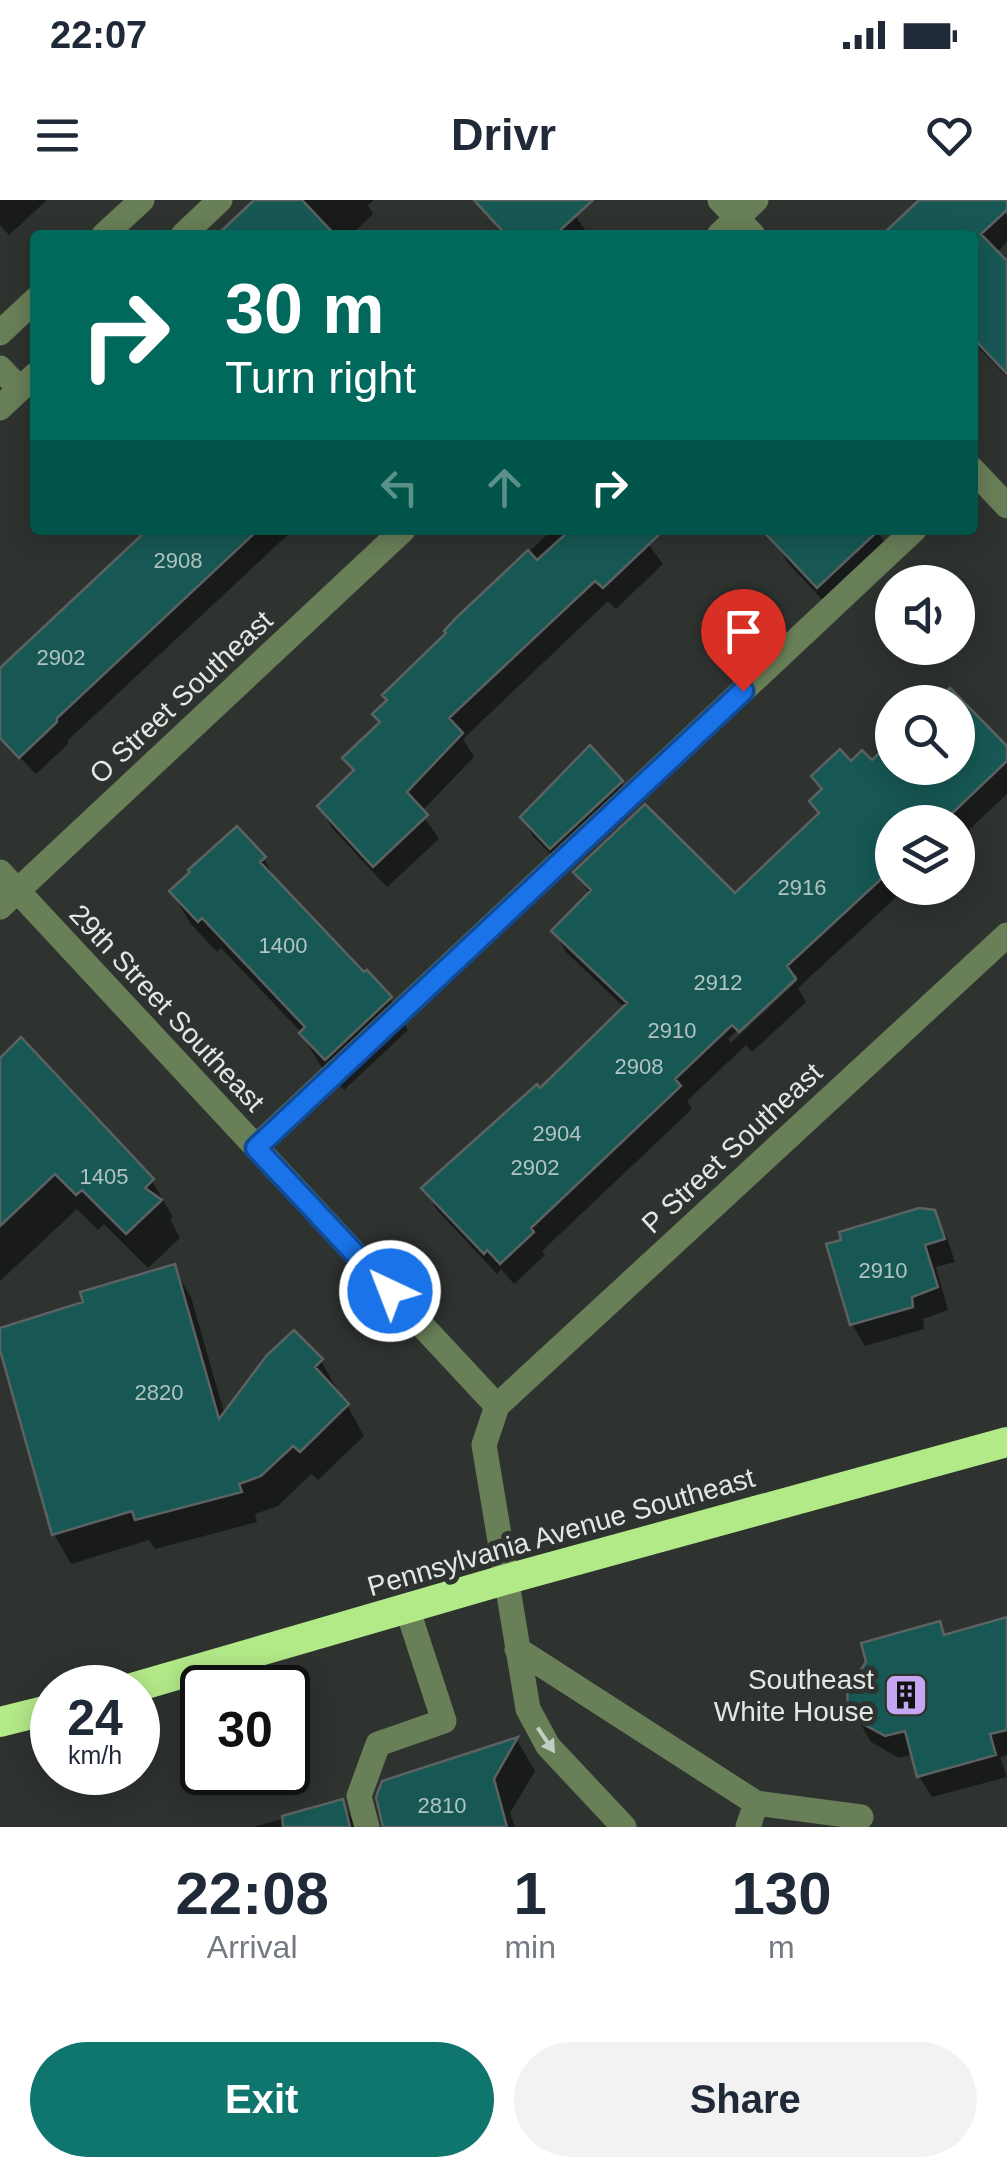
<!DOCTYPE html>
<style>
:root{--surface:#fff;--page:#f2f2f3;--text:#1f2937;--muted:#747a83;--accent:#0f766e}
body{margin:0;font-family:Helvetica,sans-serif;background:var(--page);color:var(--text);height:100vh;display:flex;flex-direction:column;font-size:38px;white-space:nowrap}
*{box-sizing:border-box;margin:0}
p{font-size:32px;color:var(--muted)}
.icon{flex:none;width:55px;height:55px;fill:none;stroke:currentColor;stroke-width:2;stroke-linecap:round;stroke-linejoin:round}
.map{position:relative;height:1627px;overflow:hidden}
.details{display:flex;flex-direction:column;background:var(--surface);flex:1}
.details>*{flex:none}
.hud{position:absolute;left:30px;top:30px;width:948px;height:305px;border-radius:10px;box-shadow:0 5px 25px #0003;background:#00695c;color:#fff;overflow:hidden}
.tools{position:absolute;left:875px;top:365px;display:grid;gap:20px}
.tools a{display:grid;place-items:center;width:100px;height:100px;border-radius:50%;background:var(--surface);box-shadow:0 5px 25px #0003;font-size:50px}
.speed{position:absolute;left:30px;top:1465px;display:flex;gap:20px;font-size:50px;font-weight:700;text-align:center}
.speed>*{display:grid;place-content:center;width:130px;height:130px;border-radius:50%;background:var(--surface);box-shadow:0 5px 25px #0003;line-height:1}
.speed small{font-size:25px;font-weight:400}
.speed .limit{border:5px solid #111;border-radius:15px;background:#fff;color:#111}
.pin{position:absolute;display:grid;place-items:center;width:85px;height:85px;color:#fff;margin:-102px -42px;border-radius:50% 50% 50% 0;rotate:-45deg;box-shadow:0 0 10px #0007}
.pin .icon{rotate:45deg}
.me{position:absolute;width:110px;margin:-55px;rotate:317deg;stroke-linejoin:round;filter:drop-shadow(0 0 8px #0008)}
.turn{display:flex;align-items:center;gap:35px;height:210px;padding:0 30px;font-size:45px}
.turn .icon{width:130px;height:130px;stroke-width:2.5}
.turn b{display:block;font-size:70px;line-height:85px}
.lanes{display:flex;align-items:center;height:95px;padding:0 30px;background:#0003;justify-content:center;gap:50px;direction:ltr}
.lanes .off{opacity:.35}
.eta{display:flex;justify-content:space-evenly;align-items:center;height:170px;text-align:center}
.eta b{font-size:60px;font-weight:600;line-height:70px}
.primary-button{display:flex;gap:20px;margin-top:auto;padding:20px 30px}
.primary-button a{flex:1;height:115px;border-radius:60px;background:var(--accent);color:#fff;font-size:40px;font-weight:600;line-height:115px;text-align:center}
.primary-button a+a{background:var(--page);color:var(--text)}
.status{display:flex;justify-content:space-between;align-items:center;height:70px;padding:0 50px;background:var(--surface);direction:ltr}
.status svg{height:28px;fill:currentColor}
header{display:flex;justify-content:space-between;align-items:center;height:130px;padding:0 30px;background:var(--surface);font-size:45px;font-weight:600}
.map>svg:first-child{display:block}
.shadow{fill:#0007;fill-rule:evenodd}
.building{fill:#175854;stroke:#5b6261;stroke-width:2.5}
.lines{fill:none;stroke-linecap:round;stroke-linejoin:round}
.minor{stroke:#697f58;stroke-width:25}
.highway{stroke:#b3ea88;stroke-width:30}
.oneway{fill:#c4cdc2}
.route-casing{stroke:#114b97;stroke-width:25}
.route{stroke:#1a73e8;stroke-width:18}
.labels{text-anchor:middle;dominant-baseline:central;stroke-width:10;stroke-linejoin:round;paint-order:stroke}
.number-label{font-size:22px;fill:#b0c3c1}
.street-label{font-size:28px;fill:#e3e7e5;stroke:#2e3330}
.poi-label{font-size:28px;fill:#e3e7e5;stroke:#2e3330;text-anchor:end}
</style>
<div class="status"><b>22:07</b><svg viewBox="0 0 49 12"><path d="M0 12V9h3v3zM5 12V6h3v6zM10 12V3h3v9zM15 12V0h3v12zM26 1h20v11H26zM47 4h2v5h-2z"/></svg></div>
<header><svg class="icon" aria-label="menu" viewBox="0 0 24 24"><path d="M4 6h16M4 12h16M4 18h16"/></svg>Drivr<svg class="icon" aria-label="heart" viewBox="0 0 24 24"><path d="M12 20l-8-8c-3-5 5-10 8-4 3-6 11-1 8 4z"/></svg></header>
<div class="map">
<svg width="1007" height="1627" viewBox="0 0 1007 1627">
<rect width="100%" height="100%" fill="#2e3330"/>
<path class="shadow" d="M0,0H47L9,35L0,25Z
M258,0H374L368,5L373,14L351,35H244Z
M484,0H564L589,35H502L484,8Z
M923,0H994L1007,16V42L996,53L1007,65V177L972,141V35H885Z
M150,330H293L68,540V544L36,574L0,537V472Z
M552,330H638L663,364L616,409L608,401L463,539L474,557L421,612L439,639L387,687L332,628L320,606L354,573L345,558L381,525L375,515L459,419Z
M785,330H877L890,352L831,409L787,362L775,340Z
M949,491L1007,549V594L958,640V622H892V688H906L798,788L806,802L752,852L746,845L687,901L692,909L542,1051L545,1055L514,1084L501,1069L497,1074L437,1010L424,988L540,891L626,809L566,752L554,731L590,695L576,672L735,697L820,616L812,602L822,592L814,577L851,564H872L892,544V568H958V502H937ZM797,774V781L731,843L728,839Z
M621,582L632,600L562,666L533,636L523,618Z
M264,659L280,687L363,776L390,798L408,830L344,890L320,865L301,832L221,748L217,752L190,723L172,692Z
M0,860L152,981L173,1017L170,1019L180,1038L148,1068L104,1024L98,1030L77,1009L0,1081Z
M933,1013L946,1035L955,1062L936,1067L948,1110L923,1119L924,1129L865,1146L852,1124Z
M173,1067L191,1097L225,1216L321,1161L338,1191L336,1193L347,1205L364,1236L318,1280L311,1274L278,1306L255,1314L257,1322L155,1349L149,1340L71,1364L54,1334L0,1141V1130L86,1104Z
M1007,1420V1555L1000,1557L1007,1577L932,1597L919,1576L913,1554L899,1558L871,1542L851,1508L939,1424L946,1437Z
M517,1540L535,1571L510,1613L515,1627H385L384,1583Z
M342,1602L356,1627H253Z"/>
<path class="building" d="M254,0H302L335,35H217Z
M474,0H593L555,35H506Z
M919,0H1007V10L981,34L1007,61V174L972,137V35H882Z
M147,330H258L57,518V522L19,558L0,538V468Z
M570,330H664L603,388L595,381L449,518L463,533L407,592L428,615L373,667L317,606L354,570L342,558L380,522L372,514L387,500L382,495L446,433L444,431L457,417L528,350L537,360Z
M762,330H879L817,388Z
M950,488L1007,546V561L943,622H892V669L787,766L796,779L739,832L732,825L675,879L681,886L531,1028L534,1032L500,1064L487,1050L484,1054L421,988L537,884L540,888L627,803L551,731L591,690L573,672L645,604L735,693L819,613L809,601L822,589L811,576L840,549L851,561L862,550L872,560L892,541V568H958V502H934Z
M590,545L623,581L550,649L520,617Z
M237,626L266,657L260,662L364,772L367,770L392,797L325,860L299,833L305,827L202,718L198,722L169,691L190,672L188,670Z
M21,837L154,979L145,988L162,1000L126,1034L82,990L76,995L55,974L0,1026V858Z
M919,1008L935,1010L945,1039L925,1045L938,1087L912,1097L913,1107L850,1125L826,1044L841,1040L839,1032Z
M175,1064L219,1219L267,1155L294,1130L323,1159L315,1167L349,1204L300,1252L293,1246L261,1276L239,1284L242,1292L135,1320L132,1311L52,1335L0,1150V1128L83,1102L80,1092Z
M1007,1417V1530L990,1534L996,1555L917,1577L905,1531L885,1536L856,1520L848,1509L847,1490L866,1462L861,1443L940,1421L944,1435Z
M518,1537L494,1579L507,1627H383L376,1597L382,1581Z
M343,1599L350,1627H283L282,1616Z"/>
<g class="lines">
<path class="minor" d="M720,0L753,35
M104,35L142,0
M183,35L220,0
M719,35L756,0
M0,133L35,100
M0,168L20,189
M0,208L35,175
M972,269L1007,306
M0,672L497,1206
M0,707L403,330
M256,947L914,330
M517,1449L756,1603L861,1617
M367,1627L359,1596L378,1544L444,1521L407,1408
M624,1627L548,1546L528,1509L484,1245L497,1206L1007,735
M748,1627L756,1603"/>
<path class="highway" d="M132,1488L504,1380L1007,1242
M0,1522L52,1509"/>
</g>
<defs><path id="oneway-solid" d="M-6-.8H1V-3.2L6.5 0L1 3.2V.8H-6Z" transform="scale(2.5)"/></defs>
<use class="oneway" href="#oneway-solid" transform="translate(546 1540) rotate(56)"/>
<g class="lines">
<g class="route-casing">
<path id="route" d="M390,1091L256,948L743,491"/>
</g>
<use href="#route" class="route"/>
</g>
<defs>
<g id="building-square" transform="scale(2.25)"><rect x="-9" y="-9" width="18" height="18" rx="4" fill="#c5a7f1" stroke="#2e3330"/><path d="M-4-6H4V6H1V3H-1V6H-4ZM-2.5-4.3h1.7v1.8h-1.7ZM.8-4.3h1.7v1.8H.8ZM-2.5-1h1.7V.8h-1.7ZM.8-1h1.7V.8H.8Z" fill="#111"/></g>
</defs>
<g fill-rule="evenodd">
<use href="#building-square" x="906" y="1495"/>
</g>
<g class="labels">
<g class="number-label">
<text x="178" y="360">2908</text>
<text x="61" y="457">2902</text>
<text x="802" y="687">2916</text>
<text x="283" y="745">1400</text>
<text x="718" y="782">2912</text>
<text x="672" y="830">2910</text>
<text x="639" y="866">2908</text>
<text x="557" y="933">2904</text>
<text x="535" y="967">2902</text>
<text x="104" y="976">1405</text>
<text x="883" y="1070">2910</text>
<text x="159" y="1192">2820</text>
<text x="442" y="1605">2810</text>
</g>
<g class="street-label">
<text transform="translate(181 497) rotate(-43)">O Street Southeast</text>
<text transform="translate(167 808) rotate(47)">29th Street Southeast</text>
<text transform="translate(732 948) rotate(-43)">P Street Southeast</text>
<text transform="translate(561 1332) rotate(-16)">Pennsylvania Avenue Southeast</text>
</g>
<g class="poi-label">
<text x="874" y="1479">Southeast<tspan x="874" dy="32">White House</tspan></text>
</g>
</g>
</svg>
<div class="tools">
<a><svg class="icon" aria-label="sound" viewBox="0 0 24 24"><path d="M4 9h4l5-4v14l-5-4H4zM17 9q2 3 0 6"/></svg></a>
<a><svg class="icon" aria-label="search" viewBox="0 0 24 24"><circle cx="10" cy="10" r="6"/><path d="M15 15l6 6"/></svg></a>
<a><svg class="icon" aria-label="layers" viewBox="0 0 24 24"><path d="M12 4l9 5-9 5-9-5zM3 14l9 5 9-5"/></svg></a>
</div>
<div class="speed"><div>24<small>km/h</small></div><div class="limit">30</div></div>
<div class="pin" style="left:743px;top:491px;background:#d93025"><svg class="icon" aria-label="arrive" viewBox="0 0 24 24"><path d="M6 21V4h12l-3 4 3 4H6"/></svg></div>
<svg class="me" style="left:390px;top:1091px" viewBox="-20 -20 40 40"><circle r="17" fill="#1a73e8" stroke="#fff" stroke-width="3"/><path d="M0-11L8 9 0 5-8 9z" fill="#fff"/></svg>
<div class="hud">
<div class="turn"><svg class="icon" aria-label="right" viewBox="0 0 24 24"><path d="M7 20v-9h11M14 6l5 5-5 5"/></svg><div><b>30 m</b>Turn right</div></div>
<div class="lanes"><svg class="icon off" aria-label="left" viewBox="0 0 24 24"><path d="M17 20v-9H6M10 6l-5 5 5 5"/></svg><svg class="icon off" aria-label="ahead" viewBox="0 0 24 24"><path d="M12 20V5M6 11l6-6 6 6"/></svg><svg class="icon" aria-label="right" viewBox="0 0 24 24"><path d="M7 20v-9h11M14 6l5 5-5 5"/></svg></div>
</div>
</div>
<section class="details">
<div class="eta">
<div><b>22:08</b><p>Arrival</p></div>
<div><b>1</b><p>min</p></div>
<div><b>130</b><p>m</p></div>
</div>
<div class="primary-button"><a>Exit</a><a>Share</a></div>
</section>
